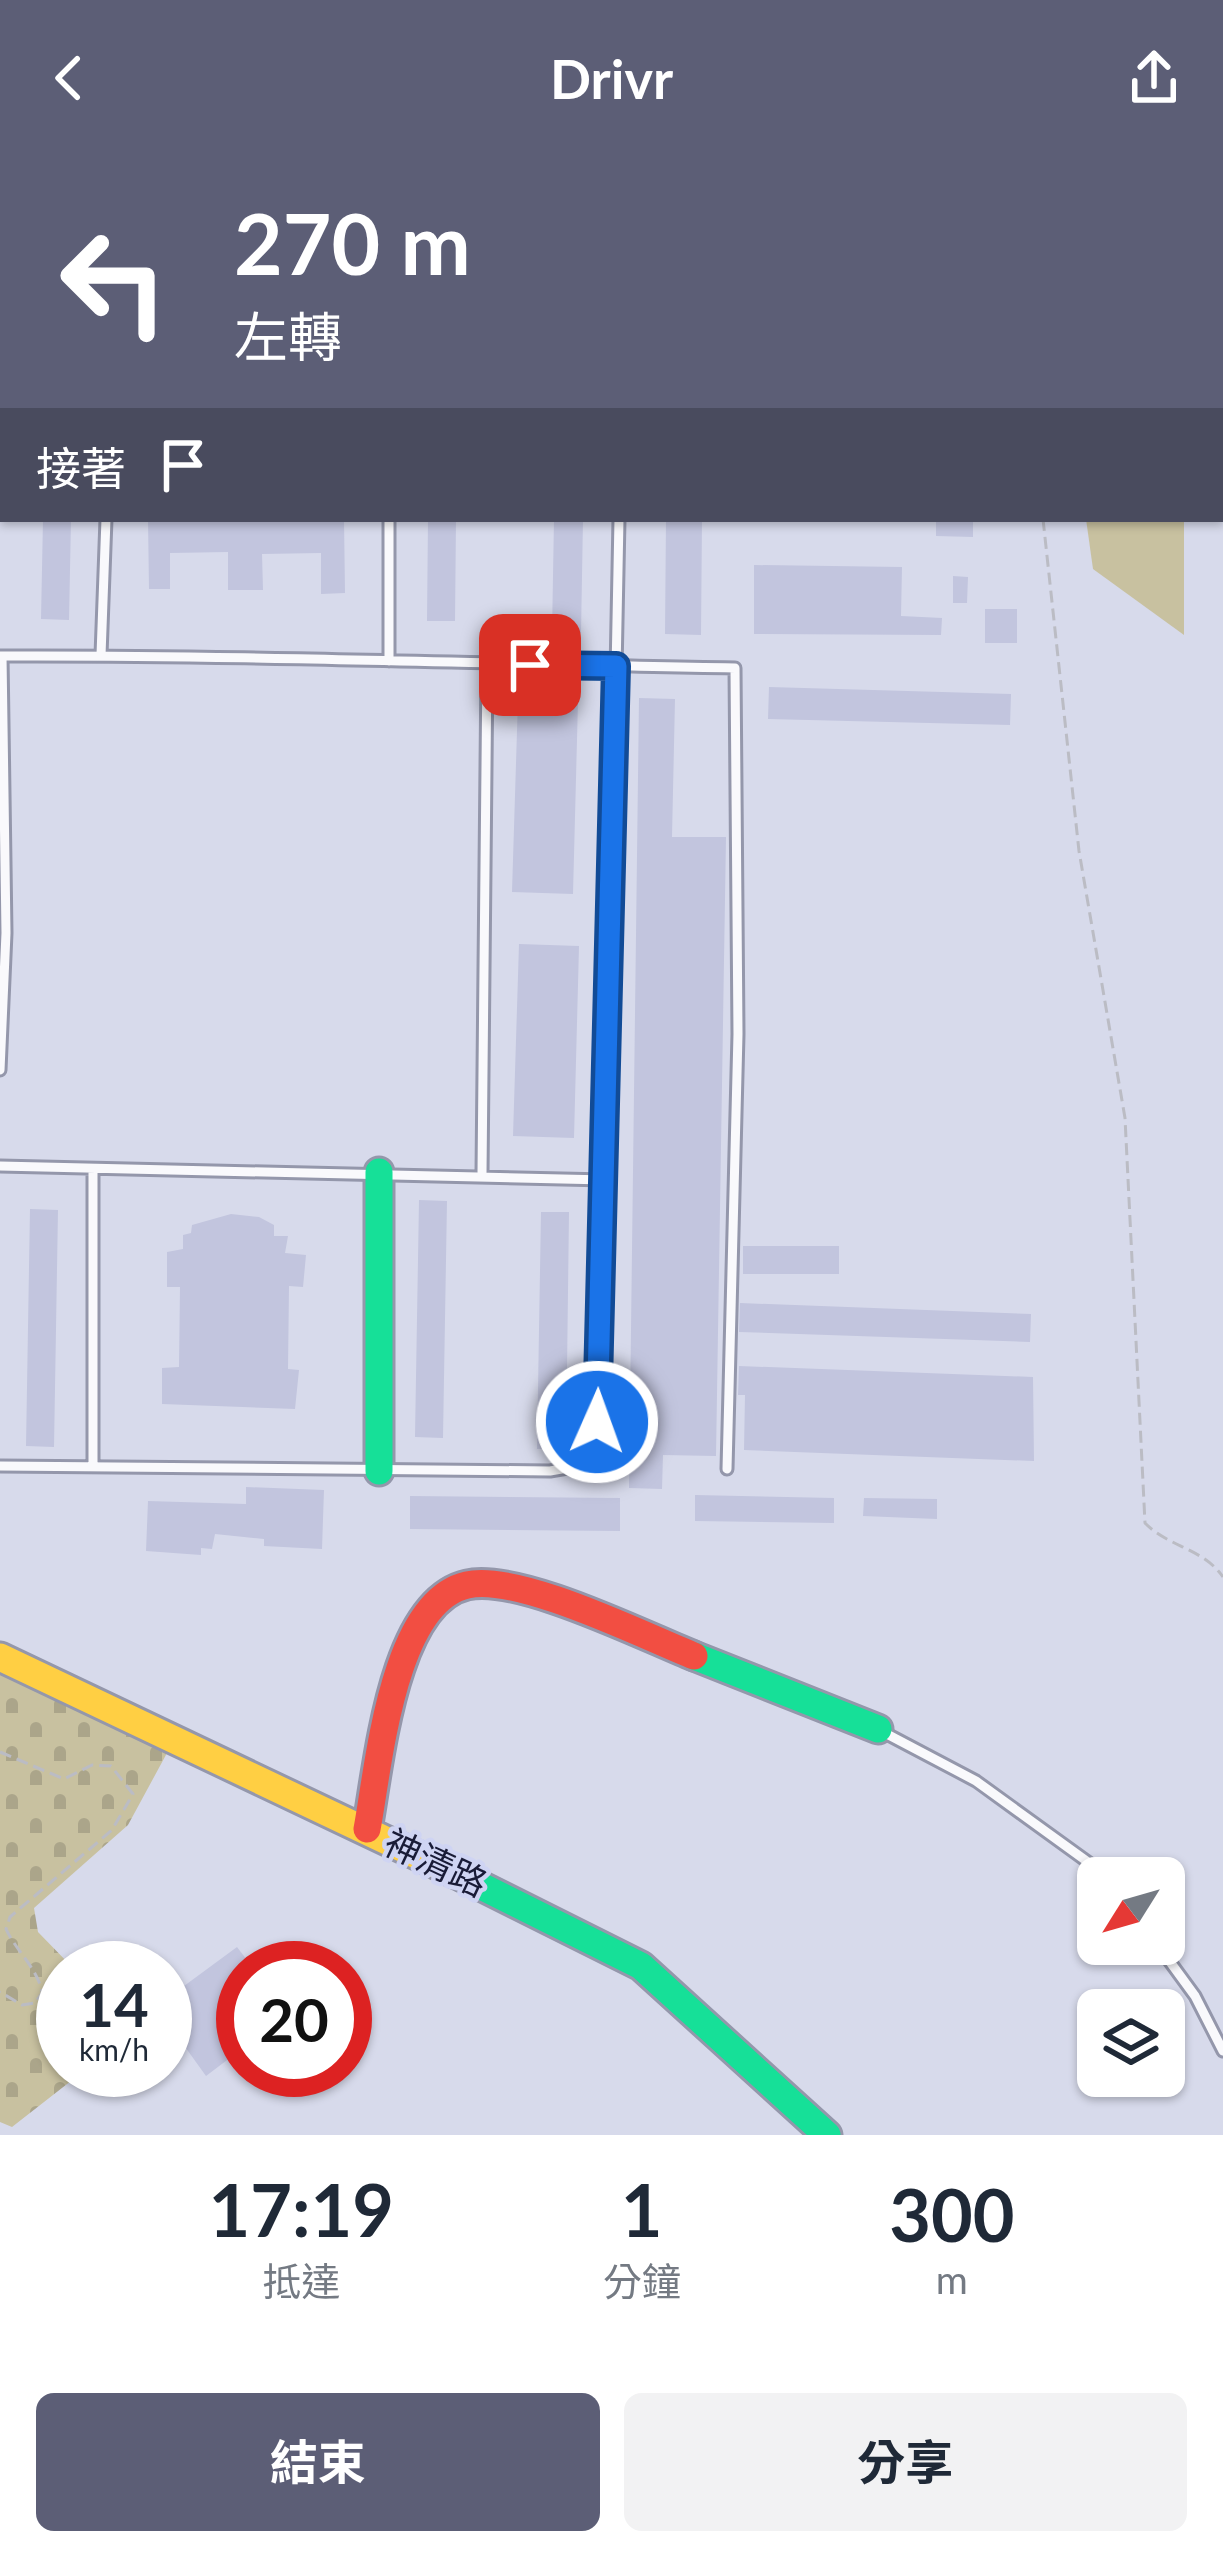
<!DOCTYPE html>
<html lang="zh-TW">
<meta charset="utf-8">
<style>
:root{--surface:#fff;--page:#f2f2f3;--text:#1f2937;--muted:#747a83;--accent:#5c5e76}
body{margin:0;font-family:Lato,"Noto Sans TC",sans-serif;background:var(--page);color:var(--text);height:100vh;display:flex;flex-direction:column;font-size:45px;white-space:nowrap}
*{box-sizing:border-box;margin:0}
p{font-size:39px;color:var(--muted)}
.icon{flex:none;width:66px;height:66px;fill:none;stroke:currentColor;stroke-width:2;stroke-linecap:round;stroke-linejoin:round}
.map{position:relative;height:1979px;overflow:hidden}
.panel{display:flex;flex-direction:column;background:var(--surface);flex:1}
.panel>*{flex:none}
.banner{position:absolute;left:0px;top:0px;width:1224px;height:366px;box-shadow:0 3px 9px #0004;background:#5c5e76;color:#fff;overflow:hidden}
.needle{width:78px;rotate:233deg}
.fabs{position:absolute;left:1077px;top:1701px;display:grid;gap:24px}
.fabs a{display:grid;place-items:center;width:108px;height:108px;border-radius:18px;background:var(--surface);box-shadow:0 3px 9px #0004;font-size:60px}
.speed{position:absolute;left:36px;top:1785px;display:flex;gap:24px;font-size:60px;font-weight:700;text-align:center}
.speed>*{display:grid;place-content:center;width:156px;height:156px;border-radius:50%;background:var(--surface);box-shadow:0 3px 9px #0004;line-height:1}
.speed small{font-size:30px;font-weight:400}
.speed .limit{border:18px solid #d22;background:#fff;color:#111}
.pin{position:absolute;display:grid;place-items:center;width:102px;height:102px;color:#fff;margin:-51px;border-radius:24px;box-shadow:0 6px 18px #0006}
.me{position:absolute;width:132px;margin:-66px;rotate:2deg;stroke-linejoin:round;filter:drop-shadow(0 0 9px #0008)}
.turn{display:flex;align-items:center;gap:42px;height:252px;padding:0 36px;font-size:54px}
.turn .icon{width:156px;height:156px;stroke-width:2.5}
.turn b{display:block;font-size:84px;line-height:102px}
.then{display:flex;align-items:center;height:114px;padding:0 36px;background:#0003;gap:24px;font-size:45px}
.eta{display:flex;justify-content:space-evenly;align-items:center;height:204px;text-align:center}
.eta b{font-size:72px;font-weight:700;line-height:84px}
.button{display:flex;gap:24px;margin-top:auto;padding:24px 36px}
.button a{flex:1;height:138px;border-radius:18px;background:var(--accent);color:#fff;font-size:48px;font-weight:700;line-height:138px;text-align:center}
.button a+a{background:var(--page);color:var(--text)}
header{display:flex;justify-content:space-between;align-items:center;height:156px;padding:0 36px;background:var(--accent);color:#fff;font-size:54px;font-weight:700}
.map>svg:first-child{display:block}
.grass{fill:#c8c1a0}
.cemetery{fill:url(#cemetery-stones)}
.lines{fill:none;stroke-linecap:round;stroke-linejoin:round}
.stream{stroke:#4caa88;stroke-width:6}
.building{fill:#c2c5de}
.lane-casing{stroke:#9497ab;stroke-width:15}
.street-casing{stroke:#9497ab;stroke-width:24}
.fast-casing{stroke:#9497ab;stroke-width:33}
.slow-casing{stroke:#9497ab;stroke-width:33}
.jam-casing{stroke:#9497ab;stroke-width:33}
.path{stroke:#bbbcc4;stroke-width:3;stroke-dasharray:12 6;stroke-linecap:butt}
.lane{stroke:#f9f9fc;stroke-width:9}
.street{stroke:#f9f9fc;stroke-width:18}
.fast{stroke:#16e098;stroke-width:27}
.slow{stroke:#ffcf43;stroke-width:27}
.jam{stroke:#f24e42;stroke-width:27}
.route-casing{stroke:#114b97;stroke-width:30}
.route{stroke:#1a73e8;stroke-width:21}
.labels{text-anchor:middle;dominant-baseline:central;stroke-width:9;stroke-linejoin:round;paint-order:stroke}
.street-label{font-size:36px;fill:#191b37;stroke:#cfd4f3}
</style>
<header><svg class="icon" aria-label="back" viewBox="0 0 24 24"><path d="M15 5l-7 7 7 7"/></svg>Drivr<svg class="icon" aria-label="share" viewBox="0 0 24 24"><path d="M12 15V3M7 8l5-5 5 5M5 13v7h14v-7"/></svg></header>
<div class="map">
<svg width="1223" height="1979" viewBox="0 0 1223 1979">
<defs>
<pattern id="cemetery-stones" width="16" height="16" patternUnits="userSpaceOnUse" patternTransform="scale(3)"><rect width="16" height="16" fill="#c8c1a0"/><path d="M2 7V4a2 2 0 0 1 4 0v3zM10 15v-3a2 2 0 0 1 4 0v3z" fill="#aba58a"/></pattern>
</defs>
<rect width="100%" height="100%" fill="#d7daeb"/>
<path class="grass" d="M1086,363H1184V479L1093,413Z"/>
<path class="cemetery" d="M0,1510L167,1597L128,1669L34,1752L38,1776L73,1812H63V1914H85L12,1971L0,1966Z"/>
<g class="lines">
<path class="stream" d="M758,0L766,3
M1221,162H1223"/>
</g>
<path class="building" d="M43,363H71L69,464L41,463Z
M148,363H344L345,437L321,438V397L262,398L263,434H228V396L170,397V433H149Z
M428,363H456L455,465H427Z
M554,363H583L581,477H552Z
M666,363H702L701,479L665,478Z
M936,363H973V381L936,380Z
M754,409L902,411L901,460L942,462L941,479L754,478Z
M953,420L968,421L967,447H953Z
M985,453H1017V487H985Z
M769,531L1011,538L1010,569L768,563Z
M639,542L675,543L672,681H726L716,1300L663,1299L662,1333L629,1332Z
M518,543L578,545L573,738L512,736Z
M519,788L579,790L574,982L513,980Z
M419,1044L447,1045L443,1282L415,1281Z
M30,1053L58,1054L54,1291L26,1290Z
M541,1056H569L566,1293H537Z
M231,1058L259,1061L274,1069V1080H288L285,1097L306,1099L303,1131L289,1130L288,1213L299,1214L295,1253L162,1248V1212L179,1211L180,1131H167V1096L183,1093V1079L191,1077L192,1069Z
M743,1090H839V1118H743Z
M740,1147L1031,1158L1030,1186L739,1176Z
M739,1210L1033,1221L1034,1305L744,1294L745,1239H738Z
M246,1331L324,1334L322,1393L264,1390V1383L215,1378L212,1393L201,1392V1399L146,1395L148,1345L246,1348Z
M695,1339L834,1342V1367L695,1365Z
M410,1340L620,1342V1375L410,1373Z
M864,1342L937,1343V1363L863,1360Z
M237,1791L253,1812H243V1892L206,1920L165,1863V1844Z"/>
<g class="lines">
<g class="lane-casing">
<path id="lane" d="M0,195H3
M101,499L106,363
M0,500C246,499 489,508 735,512L738,878L727,1313
M389,505V363
M0,914L6,777L2,500
M0,1010L606,1024
M93,1015V1309
M482,1017L487,509
M0,1310L550,1315L591,1308L606,1024L619,363
M883,1576L976,1625L1110,1722
M1157,1788L1195,1840L1223,1895"/>
</g>
<g class="street-casing">
<path id="street" d="M1221,213H1223
M1221,319L1223,320"/>
</g>
<g class="fast-casing">
<path id="fast" d="M247,0L248,3
M0,112L3,111
M379,1016V1315
M694,1500L878,1573
M463,1721L641,1810L827,1979"/>
</g>
<g class="slow-casing">
<path id="slow" d="M0,1501L463,1721"/>
</g>
<g class="jam-casing">
<path id="jam" d="M367,1673C379,1610 392,1446 467,1429C518,1417 644,1480 694,1500"/>
</g>
<path class="path" d="M1043,363L1079,695L1125,962L1145,1367C1168,1391 1203,1392 1223,1421
M0,1596L64,1623L92,1609L111,1610L133,1638L112,1674L10,1761L6,1773C16,1795 39,1814 42,1837L35,1847L22,1849L0,1836"/>
<use href="#lane" class="lane"/>
<use href="#street" class="street"/>
<use href="#fast" class="fast"/>
<use href="#slow" class="slow"/>
<use href="#jam" class="jam"/>
</g>
<g class="lines">
<g class="route-casing">
<path id="route" d="M530,509L616,510L597,1266"/>
</g>
<use href="#route" class="route"/>
</g>
<g class="labels">
<g class="street-label">
<text transform="translate(436 1706) rotate(25)">神清路</text>
</g>
</g>
</svg>
<div class="fabs">
<a><svg class="needle" viewBox="-14 -14 28 28"><path d="M0-13l5 13h-10z" fill="#e53935"/><path d="M0 13l5-13h-10z" fill="#747a83"/></svg></a>
<a><svg class="icon" aria-label="layers" viewBox="0 0 24 24"><path d="M12 4l9 5-9 5-9-5zM3 14l9 5 9-5"/></svg></a>
</div>
<div class="speed"><div>14<small>km/h</small></div><div class="limit">20</div></div>
<div class="pin" style="left:530px;top:509px;background:#d93025"><svg class="icon" aria-label="arrive" viewBox="0 0 24 24"><path d="M6 21V4h12l-3 4 3 4H6"/></svg></div>
<svg class="me" style="left:597px;top:1266px" viewBox="-20 -20 40 40"><circle r="17" fill="#1a73e8" stroke="#fff" stroke-width="3"/><path d="M0-11L8 9 0 5-8 9z" fill="#fff"/></svg>
<div class="banner">
<div class="turn"><svg class="icon" aria-label="left" viewBox="0 0 24 24"><path d="M17 20v-9H6M10 6l-5 5 5 5"/></svg><div><b>270 m</b>左轉</div></div>
<div class="then">接著<svg class="icon" aria-label="arrive" viewBox="0 0 24 24"><path d="M6 21V4h12l-3 4 3 4H6"/></svg></div>
</div>
</div>
<section class="panel">
<div class="eta">
<div><b>17:19</b><p>抵達</p></div>
<div><b>1</b><p>分鐘</p></div>
<div><b>300</b><p>m</p></div>
</div>
<div class="button"><a>結束</a><a>分享</a></div>
</section>
